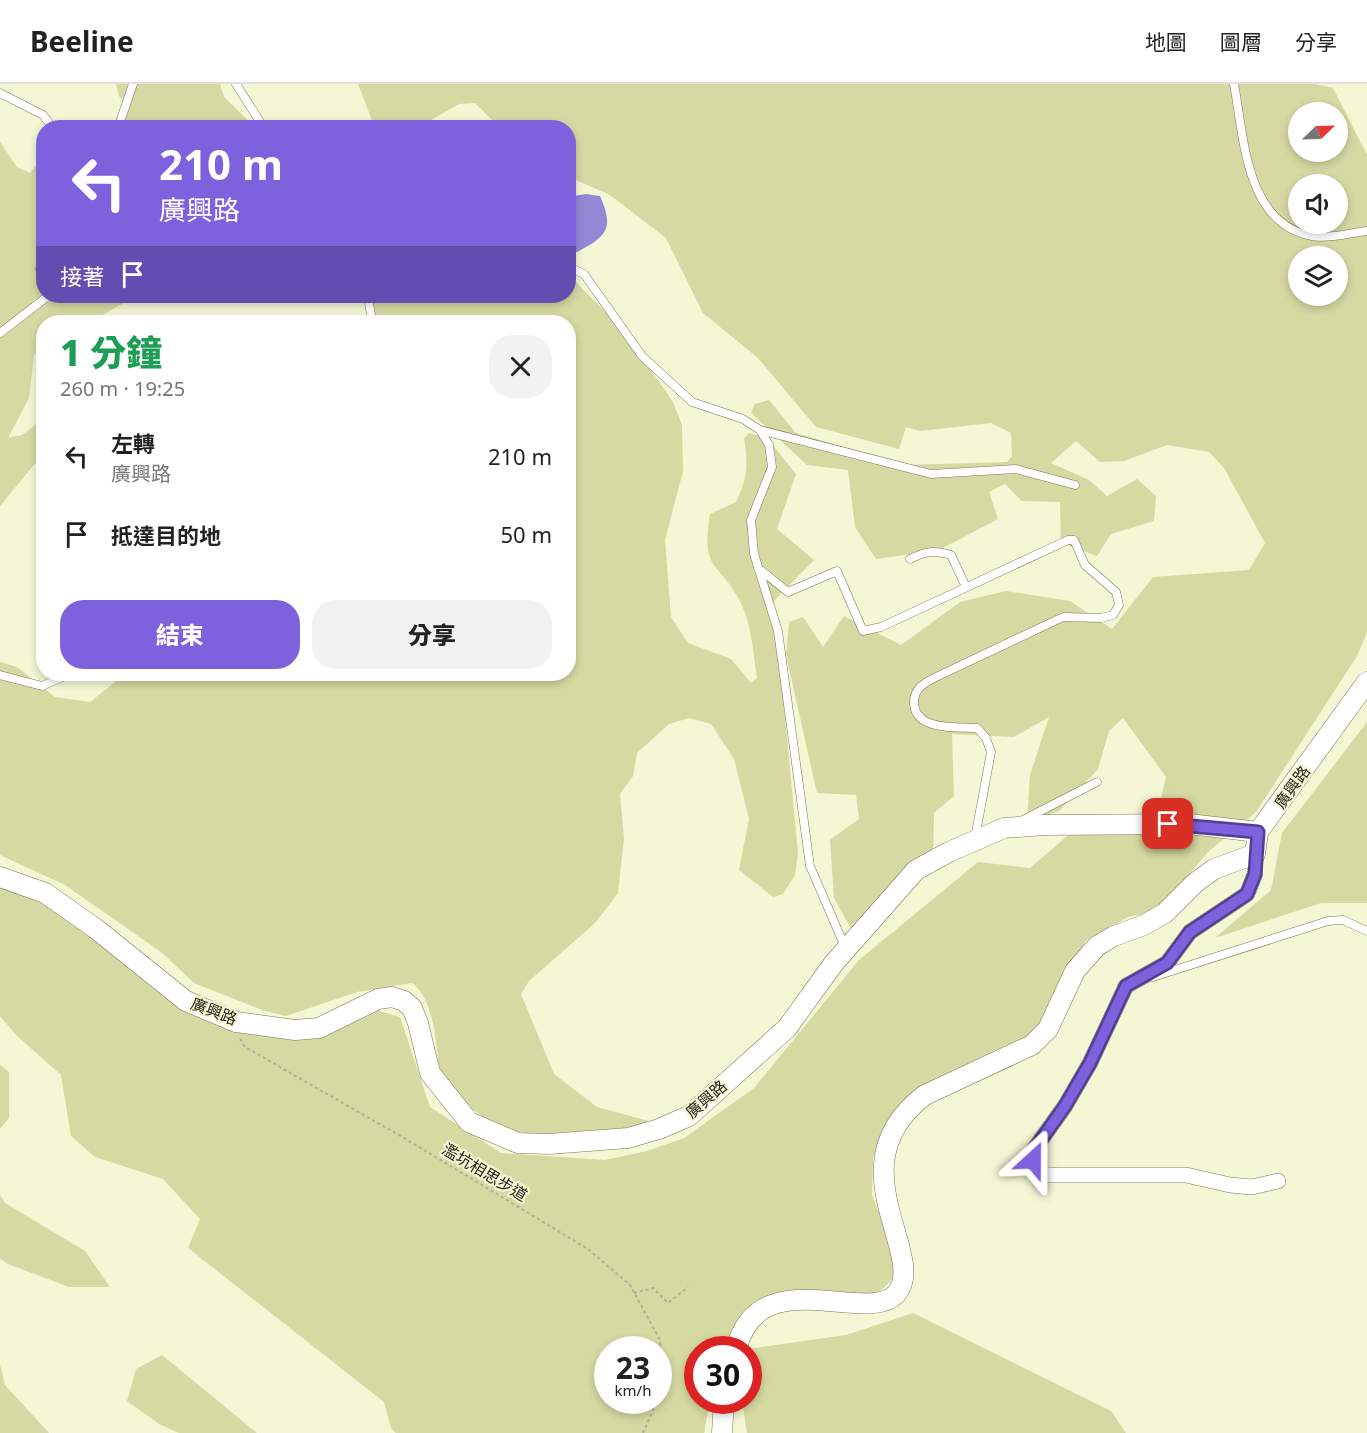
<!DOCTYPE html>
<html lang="zh-TW">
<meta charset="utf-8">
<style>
:root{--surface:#fff;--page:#f2f2f2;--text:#222;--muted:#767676;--line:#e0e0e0;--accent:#7e61dc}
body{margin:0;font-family:"Noto Sans","Noto Sans TC",sans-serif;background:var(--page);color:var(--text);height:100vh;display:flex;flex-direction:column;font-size:22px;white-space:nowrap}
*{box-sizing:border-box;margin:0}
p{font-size:20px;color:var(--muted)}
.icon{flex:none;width:33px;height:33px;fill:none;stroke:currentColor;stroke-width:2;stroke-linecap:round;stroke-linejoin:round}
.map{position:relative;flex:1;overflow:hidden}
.sheet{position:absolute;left:36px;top:231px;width:540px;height:366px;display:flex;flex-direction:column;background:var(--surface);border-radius:24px;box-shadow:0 3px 9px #0003}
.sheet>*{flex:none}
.banner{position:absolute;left:36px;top:36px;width:540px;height:183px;border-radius:24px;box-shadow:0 3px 9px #0003;background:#7e61dc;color:#fff;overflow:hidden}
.needle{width:39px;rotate:67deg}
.controls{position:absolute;left:1288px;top:18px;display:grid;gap:12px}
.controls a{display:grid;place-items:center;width:60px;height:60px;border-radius:50%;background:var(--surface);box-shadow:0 3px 9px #0003;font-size:30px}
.speed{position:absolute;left:594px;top:1252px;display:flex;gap:12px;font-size:30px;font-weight:700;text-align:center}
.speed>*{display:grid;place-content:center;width:78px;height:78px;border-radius:50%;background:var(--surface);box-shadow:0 3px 9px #0003;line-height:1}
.speed small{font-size:15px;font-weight:400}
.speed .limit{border:9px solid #d22;background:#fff;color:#111}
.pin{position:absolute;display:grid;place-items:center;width:51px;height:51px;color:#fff;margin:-26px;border-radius:12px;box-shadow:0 3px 9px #0006}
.me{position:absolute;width:66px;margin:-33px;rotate:24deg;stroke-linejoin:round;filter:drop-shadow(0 0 4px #0008)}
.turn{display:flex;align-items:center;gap:21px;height:126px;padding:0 24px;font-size:27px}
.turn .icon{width:78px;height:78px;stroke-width:2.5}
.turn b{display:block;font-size:42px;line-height:51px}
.then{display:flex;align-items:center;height:57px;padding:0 24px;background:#0003;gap:12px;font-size:22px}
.round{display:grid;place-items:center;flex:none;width:63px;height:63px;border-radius:24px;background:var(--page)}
.headline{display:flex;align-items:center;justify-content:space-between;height:102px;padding:0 24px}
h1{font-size:36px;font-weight:800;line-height:45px;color:#1e9e55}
.action{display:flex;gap:12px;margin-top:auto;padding:12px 24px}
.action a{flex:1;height:69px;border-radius:24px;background:var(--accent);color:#fff;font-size:24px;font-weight:800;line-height:69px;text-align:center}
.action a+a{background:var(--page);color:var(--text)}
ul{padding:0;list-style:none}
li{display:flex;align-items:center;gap:18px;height:78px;padding:0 24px}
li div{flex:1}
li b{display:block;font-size:22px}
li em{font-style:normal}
header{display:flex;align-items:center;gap:36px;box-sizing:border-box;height:84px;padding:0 30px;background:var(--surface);border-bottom:2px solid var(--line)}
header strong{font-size:28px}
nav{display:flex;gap:33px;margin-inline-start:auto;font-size:21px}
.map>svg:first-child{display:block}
.green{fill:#d5d9a2;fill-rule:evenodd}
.water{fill:#9487d6}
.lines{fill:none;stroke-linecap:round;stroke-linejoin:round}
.service-casing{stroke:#757858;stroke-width:9}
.minor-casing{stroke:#757858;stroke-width:16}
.tertiary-casing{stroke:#757858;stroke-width:21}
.path{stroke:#afb196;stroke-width:2;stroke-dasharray:3 3;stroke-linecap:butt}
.service{stroke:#fff;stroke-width:8}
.minor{stroke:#fff;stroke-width:15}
.tertiary{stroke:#fff;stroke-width:20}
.route-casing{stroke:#523f8f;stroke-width:15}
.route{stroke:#7e61dc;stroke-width:10}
.labels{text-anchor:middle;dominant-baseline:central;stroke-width:4.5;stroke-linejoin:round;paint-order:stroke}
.street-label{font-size:16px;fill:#242518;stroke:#f4f7d4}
</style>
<header>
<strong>Beeline</strong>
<nav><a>地圖</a><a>圖層</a><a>分享</a></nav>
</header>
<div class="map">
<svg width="1367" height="1349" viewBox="0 0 1367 1349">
<rect width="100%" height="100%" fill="#f4f7d4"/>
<path class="green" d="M116,0H220L224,13L255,43L106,44L128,24L119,12Z
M358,0H1315L1333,4L1367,71V549L1357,572L1256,728L1208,768L1158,827L1128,833L1086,856L1044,934L1015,966L924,1007L884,1043L873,1075L872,1111L894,1170L893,1194L877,1211L776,1215L732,1266H698V1317H710L704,1349H396L391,1344L384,1318L188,1164L200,1135L163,1095L95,1073L71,1052L61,991L16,951L0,932V790L51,812L152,904L237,945L299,951L366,923L400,933L430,1023L501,1069L605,1076L647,1067L684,1054L754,1004L859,876L978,778L1030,784L1079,742L1153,747L1166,693L1123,634L1109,647L1098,685L1059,727L1027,738L1030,691L1049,633L1014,653L952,650L954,712L934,729L933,775L855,852L834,814L830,756L859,735L856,711L817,709L786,571L789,538L803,533L823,563L844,532L901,561L960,518L1006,507L1070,517L1112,545L1153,493L1249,486L1265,459L1224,384L1209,368L1167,361L1124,377L1100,378L1076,357L1051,379L1089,396L1107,412L1137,395L1156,412L1154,437L1111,450L1097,472L1061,459L1060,418L1022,417L1005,400L989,408L998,435L939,466L876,475L855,443L848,386L807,381L751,329L755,320L769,316L796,349L903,381L1007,378L1012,372L1011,349L991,339L920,347L906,343L899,365L816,343L758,274L703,229L666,154L610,111L569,93L568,44L499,43L475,19L459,20L419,43H379L373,39ZM1299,28H1338V68H1299ZM1299,100H1338V140H1299ZM1299,172H1338V212H1299ZM608,1266H658V1317H608Z
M0,58L17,83L30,89L43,72L44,212H136L90,238H44L43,265L34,271L29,314L8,354L22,351L43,335V373L37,377L0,422Z
M569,194L574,196L623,246L673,318L682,341L683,387L665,456L671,533L688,559L731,575L751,599L757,594C753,568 752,541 740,517C717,475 701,488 710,430L736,418C748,393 748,381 744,354L749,349L766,353L796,390L777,445L814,476L774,517L798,769L795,791L783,810L773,813L739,786L749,735L734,675L711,640L689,634L669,640L637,669L633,692L620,710L624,754L618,809L595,839L529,897L521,910L554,990L597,1023L656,1039L635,1048L551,1053L500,1045L440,1002C438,974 436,915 412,899L357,908L286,932L265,927L194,899L161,868L65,801L0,771V578L17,583L55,613L90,618L121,593L133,590H568V238H369L365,212H416L424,218L445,212H568Z
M1367,638V819H1321L1215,854L1271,806L1282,749Z
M0,981L9,988V1034L0,1045Z
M0,1111L5,1119L85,1167L110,1203H69L8,1180L0,1175Z
M913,1229L1111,1327L1126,1349H747L742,1317H748V1266H742L846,1251Z
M162,1271L257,1349H179L159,1340L127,1317L136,1285Z
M0,1281L5,1301L49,1349H0Z"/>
<path class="water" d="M569,107L573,112L586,110L600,112C614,144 608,152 577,168L569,166Z"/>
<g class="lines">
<g class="service-casing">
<path id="service" d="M236,0L264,44
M1234,0C1244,52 1245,140 1312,152C1330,155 1350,149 1367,147
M0,9L43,31L53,44
M118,44L133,0
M44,179L40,185L44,194
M568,183L584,190L642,272L692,318L743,335L760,346L769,361L772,383L751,436L754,470L778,547L810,782L845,863
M368,212L372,238
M0,249L48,212
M760,346L931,390L1016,385L1075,401
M910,475C926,467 934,466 951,471L966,503
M758,484L788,508L837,487L863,547L881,543L1068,456H1074L1085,481L1116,508L1119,521L1113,531L1101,534L1063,533L934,594C924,599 914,605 914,618C914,647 956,643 977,644L986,654L991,668L975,754
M0,591L42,602L69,590
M1021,737L1097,698
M1153,893L1328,837L1343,836L1367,847"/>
</g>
<g class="minor-casing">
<path id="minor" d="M1255,770V790L1247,810L1190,848L1167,879L1126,902L1090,979L1065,1022L1033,1067V1076L1039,1088L1048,1091H1186L1230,1101L1252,1103L1278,1097"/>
</g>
<g class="tertiary-casing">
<path id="tertiary" d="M0,793L45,809L95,844L186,917L236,938L295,946L319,944L378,915L392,913L404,917L412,924L418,939L430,989L469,1038L518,1059L549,1060L628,1054L659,1045L689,1032L787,944L834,879L916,786L949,768L1004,744L1044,741L1189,740L1258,748
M736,1266C758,1175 867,1242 896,1210C930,1173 832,1081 925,1011L1032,961L1048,945L1075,887L1097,862L1114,852L1144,841L1165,829L1195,799L1214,785L1255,770L1258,748L1367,598
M722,1349L724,1317"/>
</g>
<path class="path" d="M240,955L245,963L404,1054L588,1165L630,1201L660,1256L663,1303L658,1313
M634,1209L653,1204L668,1219L688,1203
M643,1349L657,1317"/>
<use href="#service" class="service"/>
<use href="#minor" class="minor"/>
<use href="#tertiary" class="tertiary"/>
</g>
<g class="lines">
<g class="route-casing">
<path id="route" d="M1033,1076V1067L1065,1022L1090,979L1126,902L1167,879L1190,848L1247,810L1255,790L1258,748L1168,740"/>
</g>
<use href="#route" class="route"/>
</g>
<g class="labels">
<g class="street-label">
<text transform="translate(1292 703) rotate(-54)">廣興路</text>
<text transform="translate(214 927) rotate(21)">廣興路</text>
<text transform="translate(706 1015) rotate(-41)">廣興路</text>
<text transform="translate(485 1088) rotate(31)">濫坑相思步道</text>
</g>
</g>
</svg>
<div class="controls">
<a><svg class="needle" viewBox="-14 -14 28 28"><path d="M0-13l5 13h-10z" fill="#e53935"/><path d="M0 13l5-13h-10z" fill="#767676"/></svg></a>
<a><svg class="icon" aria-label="sound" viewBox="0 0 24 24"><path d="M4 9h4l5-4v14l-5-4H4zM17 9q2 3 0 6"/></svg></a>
<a><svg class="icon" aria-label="layers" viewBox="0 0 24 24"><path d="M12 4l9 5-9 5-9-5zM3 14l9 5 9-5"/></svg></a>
</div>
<div class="speed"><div>23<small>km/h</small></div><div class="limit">30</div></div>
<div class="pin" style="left:1168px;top:740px;background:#d93025"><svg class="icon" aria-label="arrive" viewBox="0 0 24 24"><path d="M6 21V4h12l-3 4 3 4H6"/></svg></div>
<svg class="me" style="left:1033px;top:1076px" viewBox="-20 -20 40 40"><path d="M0-17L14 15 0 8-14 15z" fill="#7e61dc" stroke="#fff" stroke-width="4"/></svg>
<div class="banner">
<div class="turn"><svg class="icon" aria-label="left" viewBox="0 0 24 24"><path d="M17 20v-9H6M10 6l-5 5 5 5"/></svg><div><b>210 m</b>廣興路</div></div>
<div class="then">接著<svg class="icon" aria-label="arrive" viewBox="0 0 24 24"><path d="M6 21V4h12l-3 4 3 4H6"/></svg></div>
</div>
<section class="sheet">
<div class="headline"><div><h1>1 分鐘</h1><p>260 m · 19:25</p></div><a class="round"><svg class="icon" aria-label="close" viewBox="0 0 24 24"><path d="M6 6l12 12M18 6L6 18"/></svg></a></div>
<ul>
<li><svg class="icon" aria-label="left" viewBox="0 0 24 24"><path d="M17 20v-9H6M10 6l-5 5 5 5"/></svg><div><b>左轉</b><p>廣興路</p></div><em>210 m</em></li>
<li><svg class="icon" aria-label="arrive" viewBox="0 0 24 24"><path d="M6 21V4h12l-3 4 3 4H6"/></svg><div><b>抵達目的地</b></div><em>50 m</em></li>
</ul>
<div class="action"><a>結束</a><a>分享</a></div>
</section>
</div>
